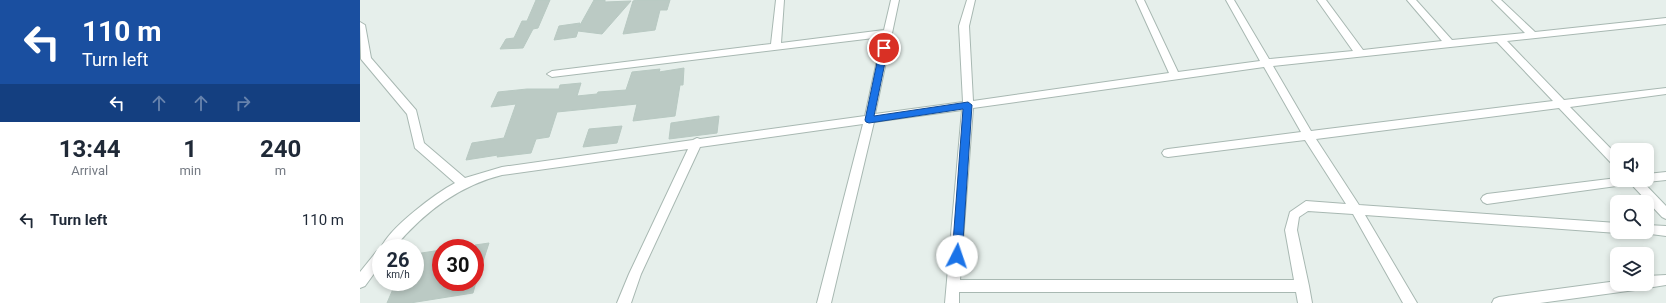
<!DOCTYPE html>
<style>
:root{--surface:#fff;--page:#f6f6f7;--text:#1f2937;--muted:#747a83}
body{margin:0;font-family:Roboto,sans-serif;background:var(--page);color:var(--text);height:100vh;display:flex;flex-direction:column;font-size:15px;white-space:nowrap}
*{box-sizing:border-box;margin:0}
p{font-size:13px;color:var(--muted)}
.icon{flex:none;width:22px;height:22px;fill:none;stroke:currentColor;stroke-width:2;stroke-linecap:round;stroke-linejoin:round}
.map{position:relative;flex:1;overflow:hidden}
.details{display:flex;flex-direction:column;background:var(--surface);width:360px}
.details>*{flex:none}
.hud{background:#1a4fa0;color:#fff;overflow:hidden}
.buttons{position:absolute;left:1250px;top:143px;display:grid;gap:8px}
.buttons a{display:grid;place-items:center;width:44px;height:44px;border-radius:8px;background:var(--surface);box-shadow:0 2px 6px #0003;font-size:20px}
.speed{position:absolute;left:12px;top:239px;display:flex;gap:8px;font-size:20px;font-weight:700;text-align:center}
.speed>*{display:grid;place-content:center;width:52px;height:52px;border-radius:50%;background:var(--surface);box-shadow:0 2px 6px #0003;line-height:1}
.speed small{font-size:10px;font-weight:400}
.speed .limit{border:6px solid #d22;background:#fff;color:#111}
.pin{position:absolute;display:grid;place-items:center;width:34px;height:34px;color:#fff;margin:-17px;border:2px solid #fff;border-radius:50%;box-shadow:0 1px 4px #0007}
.me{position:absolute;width:44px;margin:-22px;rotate:4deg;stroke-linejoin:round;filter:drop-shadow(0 0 3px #0008)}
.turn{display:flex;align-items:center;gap:14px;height:84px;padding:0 16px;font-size:18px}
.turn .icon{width:52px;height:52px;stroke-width:2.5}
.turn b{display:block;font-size:28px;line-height:34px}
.lanes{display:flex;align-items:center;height:38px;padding:0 16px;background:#0003;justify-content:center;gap:20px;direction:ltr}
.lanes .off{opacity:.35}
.eta{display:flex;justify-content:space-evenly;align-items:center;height:68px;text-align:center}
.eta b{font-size:24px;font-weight:700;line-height:28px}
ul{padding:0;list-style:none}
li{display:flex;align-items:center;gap:12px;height:60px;padding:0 16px}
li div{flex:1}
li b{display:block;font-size:15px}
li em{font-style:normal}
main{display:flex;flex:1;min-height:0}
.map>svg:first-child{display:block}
.building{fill:#bbcac4;stroke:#b8c9c2}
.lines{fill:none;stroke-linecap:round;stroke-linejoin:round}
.street-casing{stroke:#a8b8b2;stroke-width:2}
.street{fill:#fff;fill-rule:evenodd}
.route{fill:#1a73e8;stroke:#114b97}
</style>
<main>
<section class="details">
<div class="hud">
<div class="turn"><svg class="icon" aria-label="left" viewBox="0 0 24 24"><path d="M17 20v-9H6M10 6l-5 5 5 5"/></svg><div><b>110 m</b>Turn left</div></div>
<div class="lanes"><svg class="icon" aria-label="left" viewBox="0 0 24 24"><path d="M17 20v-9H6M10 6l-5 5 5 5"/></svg><svg class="icon off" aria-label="ahead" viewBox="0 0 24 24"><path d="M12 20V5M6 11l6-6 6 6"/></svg><svg class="icon off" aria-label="ahead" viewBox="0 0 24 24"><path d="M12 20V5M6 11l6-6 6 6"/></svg><svg class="icon off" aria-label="right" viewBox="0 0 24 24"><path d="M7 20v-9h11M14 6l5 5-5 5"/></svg></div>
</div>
<div class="eta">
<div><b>13:44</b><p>Arrival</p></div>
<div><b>1</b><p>min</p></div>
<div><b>240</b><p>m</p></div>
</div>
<ul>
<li><svg class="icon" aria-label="left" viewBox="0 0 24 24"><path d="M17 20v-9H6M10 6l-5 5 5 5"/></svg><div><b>Turn left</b></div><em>110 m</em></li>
</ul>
</section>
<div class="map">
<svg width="1306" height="303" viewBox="0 0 1306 303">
<rect width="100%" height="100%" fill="#e6efeb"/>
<path class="building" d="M176,0H190L178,28L173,29L163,48L140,49L146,39L154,38L162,21H167Z
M234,0H245V2L271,1L242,34L218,31L216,37L194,40L199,26L220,23L219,27Z
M277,0H310L307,10H300L295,30L263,34L273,1Z
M324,68L323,85H320L315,116L273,121L277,104L197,112L189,137L176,139L171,153L137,157L138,155L106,160L112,143L144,138L156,104L131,107L138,92L167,89H199L200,85L221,83L217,96L237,94L238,92L266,90L272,72L300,69L299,72Z
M359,116L357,133L309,139L311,123Z
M262,126L257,143L223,147L229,129Z
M129,243L117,280H115V245Z
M81,250V282H116L113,293L50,303H27L36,282H55V254Z"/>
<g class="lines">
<g class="street-casing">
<path id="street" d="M416,0H424L421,43L524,30L531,0H539L515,114L603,102L599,26L607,0H615L609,26L613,101L809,73L776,0H784L818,72L900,61L866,0H874L909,59L993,51L957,0H966L1003,50L1082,41L1047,0H1056L1092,40L1165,33L1132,0H1141L1175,32L1306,18V24L1147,41L1204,100L1306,88V94L1210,107L1257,155V166L1253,165L1199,108L956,139L999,205L1257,223V232H1260L1257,233L1005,215L1057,303H1043L993,214L948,211L939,217L937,230L949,286L952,303H938L936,292H599V303H585L602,110L514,122L471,303H457L503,124L340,147L281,274L271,303H257L269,274L328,149L142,175C98,186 63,213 34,248H21C29,228 76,193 95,183L55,148L47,114L1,59L0,22L5,25L11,58L56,110L64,143L105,178L142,167L333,140L337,138L340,139L505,116L522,37L192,77L187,74L192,71L411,44ZM1137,42L1193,101L951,131L913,66ZM904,67L941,132L808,149L804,150L802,153L804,156L808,157L945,140L986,204L946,201L930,212L925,230L934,280H600L613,108Z
M1306,172V180L1287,182L1282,180H1287V174Z
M1257,178V180H1281L1306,206V219L1302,217L1271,184L1127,204L1123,202L1121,199L1123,196L1127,194Z
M1287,225L1306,226V236L1283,233L1282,232H1287Z
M21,250V264L5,286L0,288V272L17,251Z
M1306,275V285L1287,288L1282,284H1287V276Z
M1257,281V284H1281L1280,288L1275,290L1180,303H1132L1134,299L1139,297Z"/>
</g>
<use href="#street" class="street"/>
</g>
<path class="route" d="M524,45L528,48L514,116L608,102L612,105L602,256L601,259L597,260L593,259L592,256L603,109L509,123L506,122L505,120L520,48Z"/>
</svg>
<div class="buttons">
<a><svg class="icon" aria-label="sound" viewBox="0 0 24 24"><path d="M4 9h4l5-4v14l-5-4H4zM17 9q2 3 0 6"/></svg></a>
<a><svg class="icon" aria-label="search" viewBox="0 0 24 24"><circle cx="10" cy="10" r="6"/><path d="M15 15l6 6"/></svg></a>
<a><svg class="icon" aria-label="layers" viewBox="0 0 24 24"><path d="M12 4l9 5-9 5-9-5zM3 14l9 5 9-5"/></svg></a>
</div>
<div class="speed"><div>26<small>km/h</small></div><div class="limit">30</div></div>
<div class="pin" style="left:524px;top:48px;background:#d93025"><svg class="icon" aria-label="arrive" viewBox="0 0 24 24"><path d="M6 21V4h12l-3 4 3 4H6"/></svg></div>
<svg class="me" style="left:597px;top:256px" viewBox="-20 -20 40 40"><circle r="19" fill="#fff"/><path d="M0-13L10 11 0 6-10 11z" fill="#1a73e8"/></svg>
</div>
</main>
